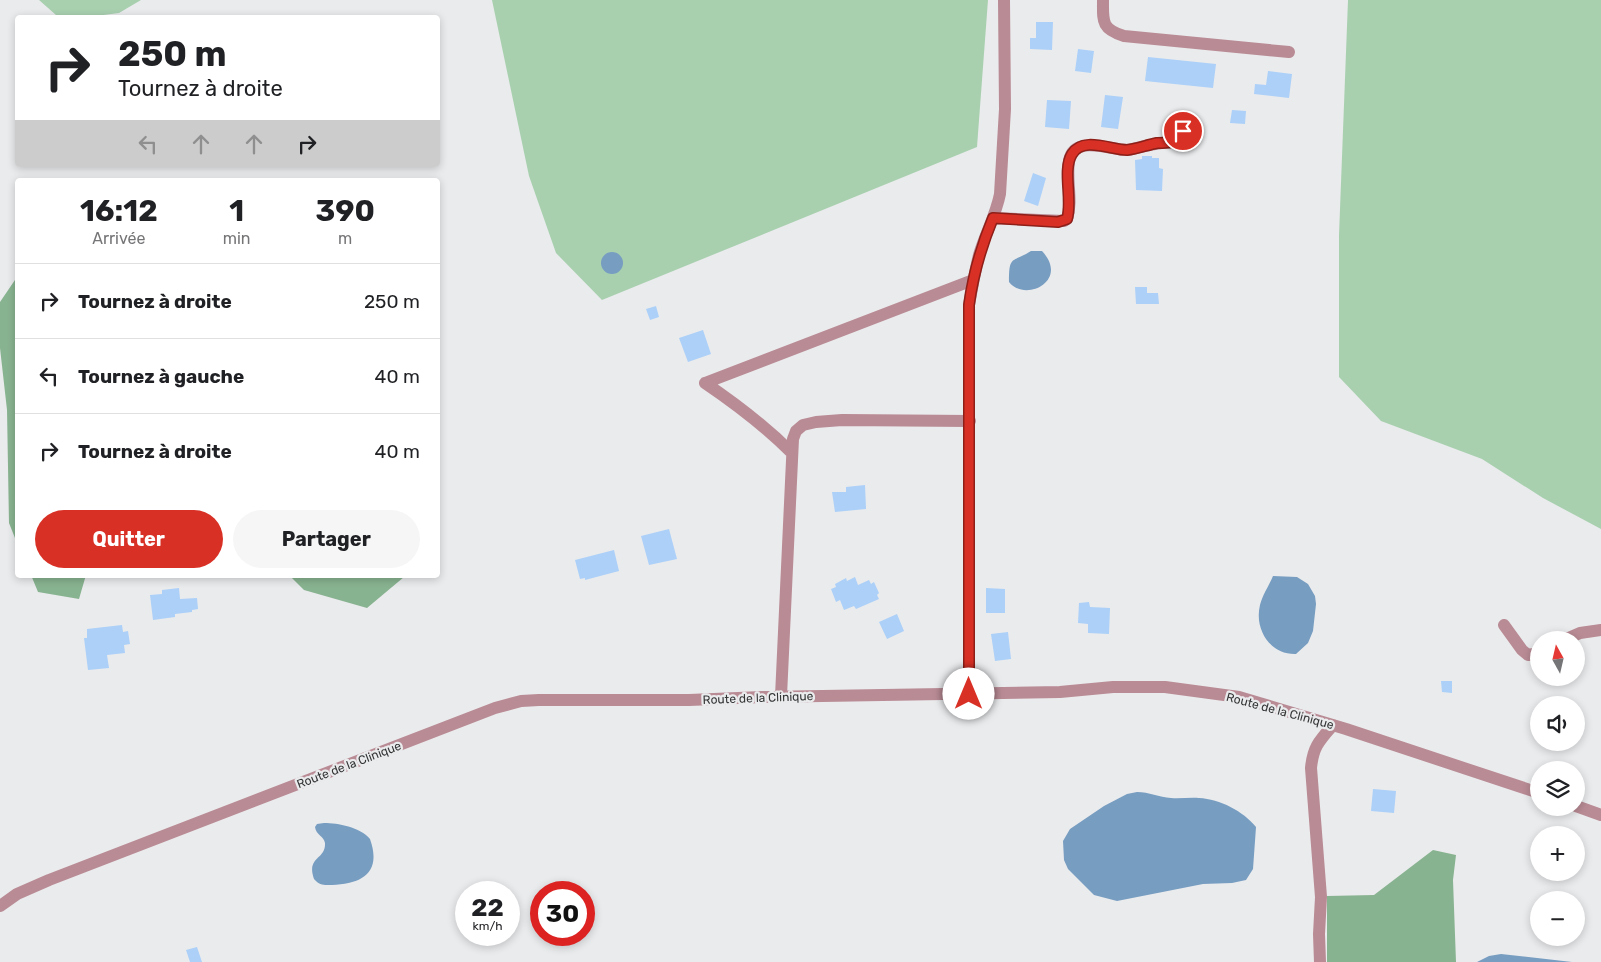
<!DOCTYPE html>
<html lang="fr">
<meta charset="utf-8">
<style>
:root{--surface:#fff;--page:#f6f6f6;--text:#202124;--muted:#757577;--line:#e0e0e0;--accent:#d93025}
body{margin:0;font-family:Rubik,sans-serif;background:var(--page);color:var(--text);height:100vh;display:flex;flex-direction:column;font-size:19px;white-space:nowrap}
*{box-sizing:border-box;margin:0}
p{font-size:16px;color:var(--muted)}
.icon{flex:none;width:28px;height:28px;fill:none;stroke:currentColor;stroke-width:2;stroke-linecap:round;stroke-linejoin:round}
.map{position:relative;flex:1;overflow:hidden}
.details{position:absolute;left:15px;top:178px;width:425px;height:400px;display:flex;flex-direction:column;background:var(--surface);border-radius:5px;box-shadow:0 2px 8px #0003}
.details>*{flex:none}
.guide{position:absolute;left:15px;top:15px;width:425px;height:152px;border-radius:5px;box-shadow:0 2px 8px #0003;background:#fff;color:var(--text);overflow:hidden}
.needle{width:32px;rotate:352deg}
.tools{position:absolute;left:1530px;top:631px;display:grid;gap:10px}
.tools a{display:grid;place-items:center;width:55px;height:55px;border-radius:50%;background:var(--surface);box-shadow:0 2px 8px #0003;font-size:25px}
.speed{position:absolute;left:455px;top:881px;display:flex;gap:10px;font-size:25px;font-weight:700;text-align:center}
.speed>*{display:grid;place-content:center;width:65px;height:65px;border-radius:50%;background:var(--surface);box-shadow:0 2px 8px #0003;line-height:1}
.speed small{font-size:12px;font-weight:400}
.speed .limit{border:8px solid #d22;background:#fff;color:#111}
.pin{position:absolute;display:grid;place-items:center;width:42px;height:42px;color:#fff;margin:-21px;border:2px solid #fff;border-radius:50%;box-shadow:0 1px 5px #0007}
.me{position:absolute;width:55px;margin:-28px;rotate:0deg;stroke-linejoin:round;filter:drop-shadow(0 0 4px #0008)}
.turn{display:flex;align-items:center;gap:18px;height:105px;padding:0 20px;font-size:22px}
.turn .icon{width:65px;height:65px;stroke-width:2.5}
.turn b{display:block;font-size:35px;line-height:42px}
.lanes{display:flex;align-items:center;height:48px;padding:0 20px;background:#0003;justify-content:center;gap:25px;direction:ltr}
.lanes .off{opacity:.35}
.eta{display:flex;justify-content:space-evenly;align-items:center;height:85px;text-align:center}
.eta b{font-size:30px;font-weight:700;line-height:35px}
.action{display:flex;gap:10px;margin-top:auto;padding:10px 20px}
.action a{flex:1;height:58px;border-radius:30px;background:var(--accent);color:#fff;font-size:20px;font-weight:700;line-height:58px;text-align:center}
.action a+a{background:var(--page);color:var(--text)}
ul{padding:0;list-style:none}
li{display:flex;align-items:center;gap:15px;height:75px;padding:0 20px;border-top:1px solid var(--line)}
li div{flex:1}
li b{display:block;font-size:19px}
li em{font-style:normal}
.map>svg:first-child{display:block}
.green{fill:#a8d0af}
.forest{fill:#88b390}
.water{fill:#779dc1}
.building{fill:#acd0f8}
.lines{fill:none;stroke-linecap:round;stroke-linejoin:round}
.minor{stroke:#b98b95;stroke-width:12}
.route-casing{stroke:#8d1f18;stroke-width:12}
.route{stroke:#d93025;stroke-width:9}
.labels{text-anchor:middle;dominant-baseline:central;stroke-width:4.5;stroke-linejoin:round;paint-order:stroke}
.street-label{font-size:12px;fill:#333434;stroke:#eaebed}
</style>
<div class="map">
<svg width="1601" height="962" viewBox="0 0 1601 962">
<rect width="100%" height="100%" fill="#eaebed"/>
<path class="green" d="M39,0H141L119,13L88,17L56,15Z
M492,0H988L977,147L602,300L556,253L529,176Z
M1348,0H1601V529L1543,498L1482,459L1381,421L1339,377V235Z"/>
<path class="forest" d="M17,277H18L17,543L9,523L7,410L0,348V302Z
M31,575H86L79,599L38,592Z
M289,575H404V577L367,608L304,590Z
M1433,850L1456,855L1453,880L1456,962H1327V896L1374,895Z"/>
<path class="water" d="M1031,251H1042C1070,281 1025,303 1009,282C1009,255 1012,263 1031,251Z
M601 263a11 11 0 1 1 22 0a11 11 0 1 1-22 0Z
M1273,576L1297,577L1308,584L1315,596L1316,604L1313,631L1308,643L1296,654C1270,655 1254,629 1260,605C1263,594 1269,586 1273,576Z
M1137,792C1149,792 1159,797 1171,798C1180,799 1190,797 1199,798C1220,799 1243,811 1256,827L1253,869L1246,880L1232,883L1203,884L1117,901L1094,895L1068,869L1064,860L1063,841L1070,829L1104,806L1127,794Z
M324,823C338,823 360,827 370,839C382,873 362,884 332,885C324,885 320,886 314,879C306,856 326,860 325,843C324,836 316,835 315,827L317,824Z
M1501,954L1572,962H1477L1489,956Z"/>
<path class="building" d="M1036,22H1053L1052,50L1030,49V38H1036Z
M1078,49L1094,51L1091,73L1075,71Z
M1148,57L1216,64L1213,88L1145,81Z
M1268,71L1292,74L1289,98L1254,94L1255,84L1266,85Z
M1105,95L1123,97L1118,129L1101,127Z
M1047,100L1071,101L1069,129L1045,127Z
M1232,110L1246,111L1245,124L1230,123Z
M1142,156H1152V158H1159V168L1163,169L1162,191L1136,190L1135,160L1142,159Z
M1033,173L1046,178L1038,206L1024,201Z
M1135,287H1147V293H1158L1159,304H1136Z
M656,306L659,317L650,320L646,309Z
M703,330L711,354L688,362L679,338Z
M865,485L866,509L835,512L832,492H846V487Z
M669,529L677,559L649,565L641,536Z
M614,550L619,571L585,580V578L580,579L575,560Z
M855,577L858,585L869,580L871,584L874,582L879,593L877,595L879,599L856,609L854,606L844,610L840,600L836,602L831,589L836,587L835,584L846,578L847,581Z
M179,588L180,599L197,598L198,609L192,610V612L175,614V617L153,620L150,595L162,594V590Z
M986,588L1005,589V613H986Z
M1089,602L1090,607L1110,608L1109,634L1088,633V624L1078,623L1079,603Z
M897,614L904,631L887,639L879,622Z
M122,625L123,632L128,631L130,644L124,645L125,653L107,655L109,668L88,670L84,638H87V629Z
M1008,632L1011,659L995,661L991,634Z
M1441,681H1452V693L1442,692Z
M1373,789L1396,791L1394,813L1371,811Z
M197,947L202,962H190L186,950Z"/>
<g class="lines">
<path class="minor" d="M1103,0C1103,21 1101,29 1124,36L1289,52
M993,218L1064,221L1067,219C1073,201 1066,180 1069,161C1074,134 1110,150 1127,150C1135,149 1142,146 1150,145C1158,143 1165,143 1173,141L1179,137L1185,123
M705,383L973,280
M705,383C736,404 765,426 792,453
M1504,625L1522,650L1528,655L1539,653
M1564,640L1580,633L1601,630
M969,694V305C972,288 975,271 979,255C985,234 996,215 1000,194L1005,109L1004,0
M781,696L793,439L796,431L803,425L816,422L842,420L970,421
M1576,806L1601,815
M0,906L17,894L49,880L495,708L521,701L539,700H689L762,697L1060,692L1113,687H1165L1239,697L1346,729L1539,793
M1320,962L1319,934L1321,897L1311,768C1313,747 1319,741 1333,725"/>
</g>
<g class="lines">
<g class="route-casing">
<path id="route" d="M969,694V305C973,275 981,247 993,218L1058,222L1067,219C1073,201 1062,170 1072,154C1083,136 1111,150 1127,150C1137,149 1147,145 1157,143C1162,143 1167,143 1172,142C1178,139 1180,136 1183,131"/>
</g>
<use href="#route" class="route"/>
</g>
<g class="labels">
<g class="street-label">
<text transform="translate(758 698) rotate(-2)">Route de la Clinique</text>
<text transform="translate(1280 711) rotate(15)">Route de la Clinique</text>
<text transform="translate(349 765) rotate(-21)">Route de la Clinique</text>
</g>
</g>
</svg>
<div class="tools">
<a><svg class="needle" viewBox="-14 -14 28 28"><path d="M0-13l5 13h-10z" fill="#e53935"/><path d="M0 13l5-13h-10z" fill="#757577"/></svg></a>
<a><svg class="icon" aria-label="sound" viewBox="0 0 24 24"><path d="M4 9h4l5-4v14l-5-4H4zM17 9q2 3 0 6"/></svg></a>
<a><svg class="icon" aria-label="layers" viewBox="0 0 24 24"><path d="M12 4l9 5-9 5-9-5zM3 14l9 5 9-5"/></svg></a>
<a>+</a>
<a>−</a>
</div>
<div class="speed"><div>22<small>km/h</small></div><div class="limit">30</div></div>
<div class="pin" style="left:1183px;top:131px;background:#d93025"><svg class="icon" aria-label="arrive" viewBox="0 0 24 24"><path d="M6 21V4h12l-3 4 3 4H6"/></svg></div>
<svg class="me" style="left:969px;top:694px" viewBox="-20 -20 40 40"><circle r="19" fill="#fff"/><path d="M0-13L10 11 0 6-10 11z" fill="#d93025"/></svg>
<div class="guide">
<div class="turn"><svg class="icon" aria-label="right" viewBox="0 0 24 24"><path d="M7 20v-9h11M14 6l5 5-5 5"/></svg><div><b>250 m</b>Tournez à droite</div></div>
<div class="lanes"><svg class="icon off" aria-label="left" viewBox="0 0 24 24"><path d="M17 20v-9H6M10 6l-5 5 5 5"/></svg><svg class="icon off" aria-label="ahead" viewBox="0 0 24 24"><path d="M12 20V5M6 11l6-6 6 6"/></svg><svg class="icon off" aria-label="ahead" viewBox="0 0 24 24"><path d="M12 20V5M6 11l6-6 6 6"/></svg><svg class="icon" aria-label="right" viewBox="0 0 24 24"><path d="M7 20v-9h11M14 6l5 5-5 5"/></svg></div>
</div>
<section class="details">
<div class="eta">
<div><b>16:12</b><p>Arrivée</p></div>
<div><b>1</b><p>min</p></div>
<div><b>390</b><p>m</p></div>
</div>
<ul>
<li><svg class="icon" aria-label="right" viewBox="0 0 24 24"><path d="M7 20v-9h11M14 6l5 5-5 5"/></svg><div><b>Tournez à droite</b></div><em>250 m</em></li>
<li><svg class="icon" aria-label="left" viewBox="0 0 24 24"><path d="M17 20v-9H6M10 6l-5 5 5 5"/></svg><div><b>Tournez à gauche</b></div><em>40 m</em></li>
<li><svg class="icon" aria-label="right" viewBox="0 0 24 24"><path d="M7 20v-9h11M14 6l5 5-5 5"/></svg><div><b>Tournez à droite</b></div><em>40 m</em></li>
</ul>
<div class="action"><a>Quitter</a><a>Partager</a></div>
</section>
</div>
